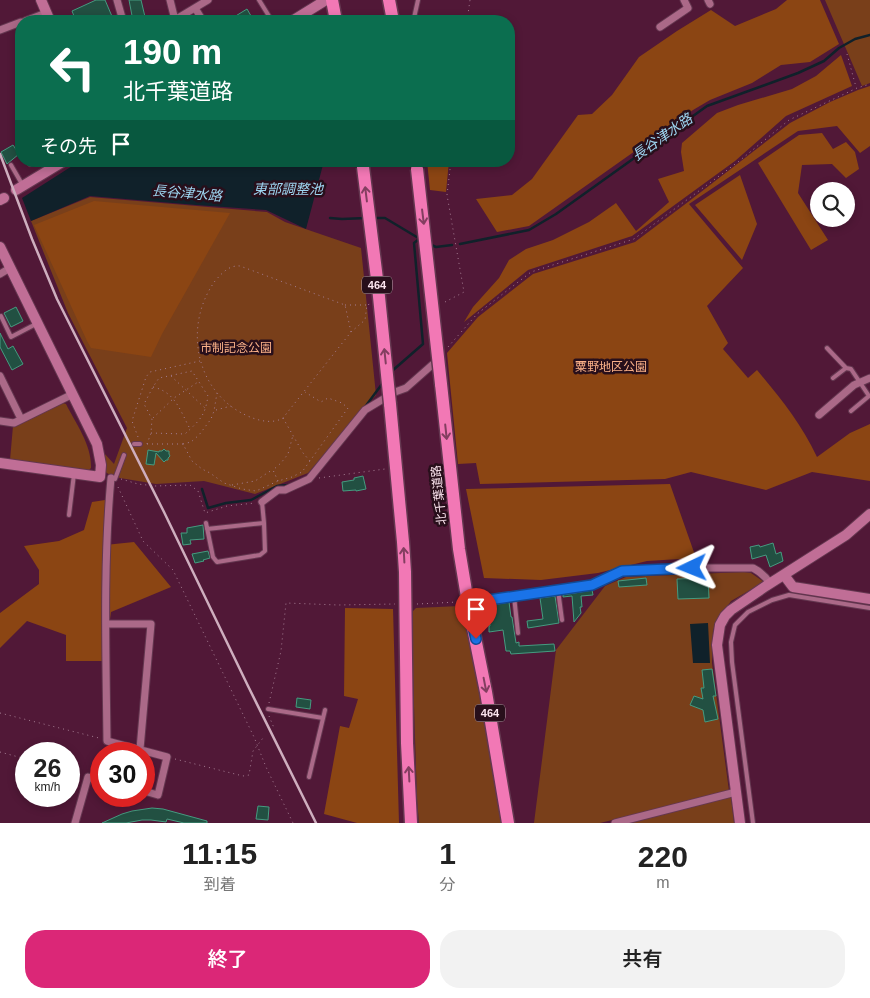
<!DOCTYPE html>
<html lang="ja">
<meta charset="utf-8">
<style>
:root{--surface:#fff;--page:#f2f2f2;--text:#222;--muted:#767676;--accent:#db2777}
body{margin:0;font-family:Arial,"Noto Sans JP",sans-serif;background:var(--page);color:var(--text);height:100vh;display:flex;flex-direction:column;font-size:19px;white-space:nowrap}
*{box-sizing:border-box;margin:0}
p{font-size:16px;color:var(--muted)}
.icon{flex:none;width:28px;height:28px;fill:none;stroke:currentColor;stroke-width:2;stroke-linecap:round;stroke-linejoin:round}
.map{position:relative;height:823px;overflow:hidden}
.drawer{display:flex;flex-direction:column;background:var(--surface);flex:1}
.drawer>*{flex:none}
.guide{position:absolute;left:15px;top:15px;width:500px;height:152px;border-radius:20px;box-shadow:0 2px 8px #0003;background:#0b6e4f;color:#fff;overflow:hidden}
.fabs{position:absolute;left:810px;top:182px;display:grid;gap:10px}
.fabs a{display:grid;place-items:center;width:45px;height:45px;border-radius:50%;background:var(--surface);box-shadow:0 2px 8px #0003;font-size:25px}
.speed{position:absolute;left:15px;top:742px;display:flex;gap:10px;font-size:25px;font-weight:700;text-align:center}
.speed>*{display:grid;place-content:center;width:65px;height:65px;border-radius:50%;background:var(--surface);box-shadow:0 2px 8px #0003;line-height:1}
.speed small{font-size:12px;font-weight:400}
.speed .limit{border:8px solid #d22;background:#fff;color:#111}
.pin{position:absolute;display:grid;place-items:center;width:42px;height:42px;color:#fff;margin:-51px -21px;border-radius:50% 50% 50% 0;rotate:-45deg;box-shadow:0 0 5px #0007}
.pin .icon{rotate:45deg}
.me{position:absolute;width:55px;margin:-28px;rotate:268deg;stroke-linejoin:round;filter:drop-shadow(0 0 4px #0008)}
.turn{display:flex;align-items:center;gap:18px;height:105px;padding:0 25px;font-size:22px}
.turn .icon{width:65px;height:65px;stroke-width:2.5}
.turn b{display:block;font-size:35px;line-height:42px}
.then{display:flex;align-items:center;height:48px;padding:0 25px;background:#0003;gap:10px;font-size:19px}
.eta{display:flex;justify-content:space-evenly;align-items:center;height:85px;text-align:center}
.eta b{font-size:30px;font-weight:600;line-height:35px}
.primary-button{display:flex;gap:10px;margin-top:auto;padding:10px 25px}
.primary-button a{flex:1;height:58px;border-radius:20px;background:var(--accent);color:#fff;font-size:20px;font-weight:600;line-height:58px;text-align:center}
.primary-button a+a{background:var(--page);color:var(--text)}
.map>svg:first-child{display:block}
.green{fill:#793f1a}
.forest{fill:#8b4513}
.water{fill:#10212a}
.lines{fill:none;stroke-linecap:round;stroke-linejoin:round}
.stream{stroke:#10212a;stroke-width:2.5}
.building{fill:#225042;stroke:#459b80}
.lane-casing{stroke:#643750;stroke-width:6}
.street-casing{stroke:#643750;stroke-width:9}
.secondary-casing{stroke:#643750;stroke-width:12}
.highway-casing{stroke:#643750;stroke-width:15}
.path{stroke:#a67e93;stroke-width:1;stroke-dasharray:1 4;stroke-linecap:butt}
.lane{stroke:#ab6988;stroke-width:4}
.street{stroke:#ab6988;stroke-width:7}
.secondary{stroke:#c06e96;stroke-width:10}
.highway{stroke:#f278b5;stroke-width:12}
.rail{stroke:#ceaebe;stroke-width:2.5}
.highway-bridge-casing{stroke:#643750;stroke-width:15;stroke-linecap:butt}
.highway-bridge{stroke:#f278b5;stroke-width:12}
.oneway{stroke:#833e60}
.route-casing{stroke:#114b97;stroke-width:12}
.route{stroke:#1a73e8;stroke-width:9}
.labels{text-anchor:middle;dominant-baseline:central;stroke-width:5;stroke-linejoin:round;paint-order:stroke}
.shield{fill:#280f1b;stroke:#bca5af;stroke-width:1}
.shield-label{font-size:11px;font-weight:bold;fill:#fce5ef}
.park-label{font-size:12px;fill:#fbb188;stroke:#280f1b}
.street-label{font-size:12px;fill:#fce5ef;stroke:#280f1b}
.water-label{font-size:14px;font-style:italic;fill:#9dd4ef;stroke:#280f1b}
</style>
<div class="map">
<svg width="870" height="823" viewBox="0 0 870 823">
<rect width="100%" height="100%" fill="#511837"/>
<path class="green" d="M825,0H870V83L862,86Z
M90,197L267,212L285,222L361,248L376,395L308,473L255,494L204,481L156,484L120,478L110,474V475L104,471V453L114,464L127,428L68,313L31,221Z
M63,403L66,404C76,424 92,445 91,468L88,471L10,460L13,426H16Z
M744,572L751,573L764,582L731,601L717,621L713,630L712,663L729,791L600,823H534L556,650L605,586L626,577Z
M460,606L465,609L503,823H419L417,799L411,613L416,608Z
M731,797L734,823H627Z"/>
<path class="forest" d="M787,0H820L839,44L810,62L781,65L752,83L710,100L693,110L529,226L497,232L476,199L512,195L532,179L578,115L592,114L612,95L639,57L677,31L711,10L735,26L776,9Z
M841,55L852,86L786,116L735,161L632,236L528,270L464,322L473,307L499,278L509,260L526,249L553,240L589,222L616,203L636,231L669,202L658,179L684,171L681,152L682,143L717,113L738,105L792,89L816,76Z
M870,86V146L860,153L837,126L798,131L689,204L743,268L707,306L728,343L723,349L748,378L757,370C781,399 801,423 817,457L850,433L870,424V481L812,472L766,490L691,472L665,479L480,484L476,463L458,464L447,353L478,317L533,274L635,242L688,202L790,123L830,102L858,90Z
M822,133L833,149L846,142L855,152L859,169L846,178L832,164L802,165L798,193L828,240L811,250L758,163L799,135Z
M427,161H449L446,192L430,190Z
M740,175L757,224L742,260L695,205Z
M94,201L230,213L162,334L151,357L91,348L87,341L34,225Z
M670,484L696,558L647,561L598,573L541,580L484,578L466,489Z
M105,500V545L134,542L171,587L111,612L104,661H66V635L27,621L0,648V613L39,584V570L24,546L59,541L84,530L92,502Z
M345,608L393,609L399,823H357L324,814L340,726L349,728L358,699L344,696Z"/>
<path class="water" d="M80,161H324L306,229L266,210L196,205L90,196L31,221L22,198Z
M708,623L710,663H693L690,624Z"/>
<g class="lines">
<path class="stream" d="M330,218L342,219L366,218
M374,218H385L420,239
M429,244L436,247L452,245
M460,244L529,230L556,214L707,106L798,73L824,61L839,48L855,39L870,35
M392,371L423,344L414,243L419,239
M365,407L382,384
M202,489L208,508L226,503L251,500L277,486L289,485"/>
</g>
<path class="building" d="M96,0H105L114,21H76L72,11Z
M129,0H141L146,21H133Z
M247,9L254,21H238L234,17Z
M13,145L19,154L7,164L1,152Z
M16,307L23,321L11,327L4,313Z
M0,333L8,349L13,346L23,364L12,370L0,347Z
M164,449L166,451H169V454L170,456L168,458V460H166L164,462L156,453L154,465L146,464L148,450L159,452V451H162Z
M363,476L366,489L356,491V490L343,491L342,482L354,480V478Z
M203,525L204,539L190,540L191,544L183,545L181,533H187V528Z
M773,543L776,554L781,552L783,561L770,567L766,555L752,559L750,547L759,545L760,547Z
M208,551L210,558L203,560L204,561L195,563L192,554Z
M646,578L647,585L619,587L618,581Z
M708,578L709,598L678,599L677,579Z
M592,590L593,595L581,596L582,607H580L581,613L574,622L572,596L563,597V595Z
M555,596L559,623L528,628L527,621L543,619L540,598Z
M509,602L511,617H512L516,643L519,642V646L554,644L555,651L511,654L510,651H506L503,630L489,632V626H490L487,606Z
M712,669L716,696H713L718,719L705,722L703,710L690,705L694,696L703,699L701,688H704L702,670Z
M297,698L311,700L310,709L296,707Z
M258,806L269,807L268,820L256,819Z
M152,808L163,809L207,821V823H184L167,819L166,822L151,820H142L126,823H102L122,814L132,811Z"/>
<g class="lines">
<g class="lane-casing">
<path id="lane" d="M259,0L272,21
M233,20L234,21
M408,21L414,18L418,0
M21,144L19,145L21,150
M28,161L30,164L35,161
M44,161L48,168
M11,165L22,184
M1,316L11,337L36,324
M827,348L846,368L851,369L869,396L851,411
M833,378L846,368
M134,444H140
M115,479L124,455
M69,515L74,474
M206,523L213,557L217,562L260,555L265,551L264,523L262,502
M207,529L264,523
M558,590L562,620
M514,596L518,633
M268,709L323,718
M309,777L325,710
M753,823L732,662L731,642L735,625L748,612L772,600L789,595L870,608"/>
</g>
<g class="street-casing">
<path id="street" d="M117,0L123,21
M170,0L175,20
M708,0L710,4
M195,8L203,21
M25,21L46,13
M173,21L208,0
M660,27L688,8L684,0
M0,30L21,22
M0,274L10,268
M0,376L21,419
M819,415L854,385L870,378
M0,421L14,423L73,394
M111,478C103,565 106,653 107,741L167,757L158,795L144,791
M262,502L278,490H285L309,479L365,410L395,392L406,388L432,365
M468,603L592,585L623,571L630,570L692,568H753C761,572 765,576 770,583
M106,624H151L140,749
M75,823L88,777L101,781
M615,823L736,792"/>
</g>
<g class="secondary-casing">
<path id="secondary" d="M41,0L50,21
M292,21L326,0
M16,190L64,161
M0,200L4,198
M0,247L97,444L101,465L100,477L0,463
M784,575L793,587L870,599
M740,823L717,645L720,625L725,616L731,610L766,586L846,535L870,514"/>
</g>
<g class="highway-casing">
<path id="highway" d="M332,0L336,21
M389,0L393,21
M441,384L459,549L468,603L486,692L508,823
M390,404L403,542L405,572L407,743L411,823"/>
</g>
<path class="path" d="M467,21L470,0
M847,54L856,87
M445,302L464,292L447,195L451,161
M345,305H366
M351,332L345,305L240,266C229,265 222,273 215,281C182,327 196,395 250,417C260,421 273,424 283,418L351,332L365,320L367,305L370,304
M448,347L477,314L531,272L634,239L738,162L789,120L857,88L870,84
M171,376L206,409
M153,387C175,392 180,410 190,429
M216,410L231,406
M153,418L174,398L198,382
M283,418L303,453L310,461
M138,437L132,421L146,377L150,372L200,361
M147,444H183L192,461L202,469L210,473L224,483L242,489L256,491L278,481L292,477L302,472L348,408L342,403L328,398L321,402L305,392
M147,444L151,433L152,419L144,404L153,387L159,378L192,371L208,396C205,416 200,420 185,434L151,433
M183,444L191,442L199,435L211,419L214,411L217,393
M319,478L385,469
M121,479L138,484L155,486L190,485L198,491L205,513L227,506L255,503
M278,481L273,470L281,463L288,454L293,435
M232,485L255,481L272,470
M118,487L143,541L173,570L254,737L266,767L293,823
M417,604L458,602
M269,703L281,651L286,603L338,605L395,604
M0,713L99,738
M269,716L274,728
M0,752L26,759
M175,759L243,776L249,775L253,751L263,738
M69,771L80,774"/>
<use href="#lane" class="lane"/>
<use href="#street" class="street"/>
<use href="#secondary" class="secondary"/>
<use href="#highway" class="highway"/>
<path class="rail" d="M0,154L32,239L57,299L164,512L248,686L316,823"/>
<g class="highway-bridge-casing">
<path id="highway-bridge" d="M363,167L378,287L390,404
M417,169L441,384"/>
</g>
<use href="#highway-bridge" class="highway-bridge"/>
</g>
<defs><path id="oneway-shaft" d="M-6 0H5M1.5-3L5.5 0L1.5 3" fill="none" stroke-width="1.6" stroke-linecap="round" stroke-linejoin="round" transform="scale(1.25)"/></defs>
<g class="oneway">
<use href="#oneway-shaft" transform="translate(366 194) rotate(-97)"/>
<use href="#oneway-shaft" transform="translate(423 217) rotate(83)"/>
<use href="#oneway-shaft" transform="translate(385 356) rotate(-96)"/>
<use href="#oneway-shaft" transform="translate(446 432) rotate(84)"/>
<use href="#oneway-shaft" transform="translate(404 555) rotate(-93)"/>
<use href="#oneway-shaft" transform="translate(485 685) rotate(79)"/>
<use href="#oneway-shaft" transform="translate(409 774) rotate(-93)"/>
</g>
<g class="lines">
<g class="route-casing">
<path id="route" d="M476,639L468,603L592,585L622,571L692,568"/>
</g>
<use href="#route" class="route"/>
</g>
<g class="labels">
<g class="shield">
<rect x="362" y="276.5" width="30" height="17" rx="4"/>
<rect x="475" y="704.5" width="30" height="17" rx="4"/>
</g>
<g class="shield-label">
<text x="377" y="285">464</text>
<text x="490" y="713">464</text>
</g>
<g class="park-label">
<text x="236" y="348">市制記念公園</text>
<text x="611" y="367">粟野地区公園</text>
</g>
<g class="street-label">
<text transform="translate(439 495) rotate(-96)">北千葉道路</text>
</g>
<g class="water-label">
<text transform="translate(662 137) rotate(-35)">長谷津水路</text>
<text x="288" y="189">東部調整池</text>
<text transform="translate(187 193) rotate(5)">長谷津水路</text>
</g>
</g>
</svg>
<div class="fabs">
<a><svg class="icon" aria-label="search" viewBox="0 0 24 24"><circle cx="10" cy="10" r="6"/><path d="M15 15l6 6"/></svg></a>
</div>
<div class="speed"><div>26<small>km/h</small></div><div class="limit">30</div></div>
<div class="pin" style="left:476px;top:639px;background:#d93025"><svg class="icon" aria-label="arrive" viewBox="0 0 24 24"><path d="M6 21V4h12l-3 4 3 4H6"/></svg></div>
<svg class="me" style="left:692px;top:568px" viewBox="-20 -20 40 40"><path d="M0-17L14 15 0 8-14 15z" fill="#1a73e8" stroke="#fff" stroke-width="4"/></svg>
<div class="guide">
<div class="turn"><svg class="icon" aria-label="left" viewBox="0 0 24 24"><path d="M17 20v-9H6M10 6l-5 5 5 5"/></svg><div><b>190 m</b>北千葉道路</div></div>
<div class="then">その先<svg class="icon" aria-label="arrive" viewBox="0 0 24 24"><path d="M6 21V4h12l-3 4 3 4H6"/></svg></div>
</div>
</div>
<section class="drawer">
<div class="eta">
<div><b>11:15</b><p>到着</p></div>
<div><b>1</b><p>分</p></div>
<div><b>220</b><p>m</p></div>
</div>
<div class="primary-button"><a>終了</a><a>共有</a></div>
</section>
